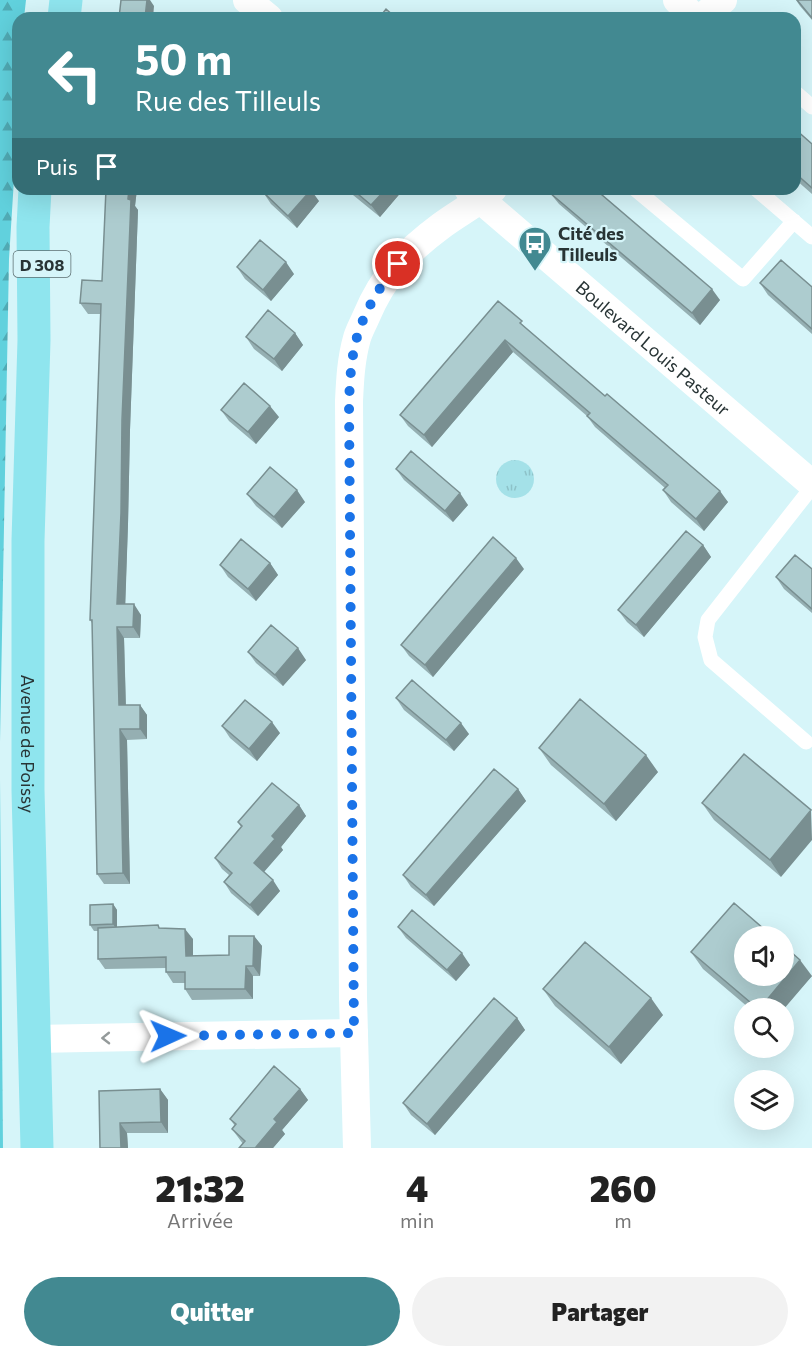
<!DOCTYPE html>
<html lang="fr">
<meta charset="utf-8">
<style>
:root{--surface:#fff;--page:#f2f2f2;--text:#222;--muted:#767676;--accent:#428991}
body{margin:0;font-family:Commissioner,sans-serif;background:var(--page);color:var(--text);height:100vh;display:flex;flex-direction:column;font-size:22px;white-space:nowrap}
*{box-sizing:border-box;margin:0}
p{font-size:20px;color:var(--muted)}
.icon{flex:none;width:33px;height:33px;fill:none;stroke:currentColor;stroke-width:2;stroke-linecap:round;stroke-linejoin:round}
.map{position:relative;height:1148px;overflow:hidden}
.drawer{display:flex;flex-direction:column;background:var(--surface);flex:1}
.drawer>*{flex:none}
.hud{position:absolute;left:12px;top:12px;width:789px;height:183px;border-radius:18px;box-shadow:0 6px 24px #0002;background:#428991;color:#fff;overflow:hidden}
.tools{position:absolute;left:734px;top:926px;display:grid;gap:12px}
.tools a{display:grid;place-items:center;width:60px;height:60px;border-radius:50%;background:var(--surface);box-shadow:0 6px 24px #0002;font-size:30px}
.pin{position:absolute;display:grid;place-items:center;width:51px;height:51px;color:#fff;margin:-26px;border:3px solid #fff;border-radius:50%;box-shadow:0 2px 6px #0007}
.me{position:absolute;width:66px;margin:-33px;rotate:89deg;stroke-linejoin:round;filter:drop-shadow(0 0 4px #0008)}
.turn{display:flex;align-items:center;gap:21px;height:126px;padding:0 24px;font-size:27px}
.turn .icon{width:78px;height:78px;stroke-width:2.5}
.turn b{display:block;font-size:42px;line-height:51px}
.then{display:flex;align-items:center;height:57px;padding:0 24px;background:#0003;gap:12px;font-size:22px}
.eta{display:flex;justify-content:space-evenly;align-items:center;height:102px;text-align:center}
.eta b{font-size:36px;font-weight:800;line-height:42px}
.cta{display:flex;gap:12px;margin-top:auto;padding:12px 24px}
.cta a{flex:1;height:69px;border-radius:36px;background:var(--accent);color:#fff;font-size:24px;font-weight:800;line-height:69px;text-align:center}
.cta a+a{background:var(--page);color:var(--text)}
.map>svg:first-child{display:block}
.forest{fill:url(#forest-firs)}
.park{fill:url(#park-tufts)}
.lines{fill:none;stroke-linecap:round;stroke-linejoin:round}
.lane{stroke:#fff;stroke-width:15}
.street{stroke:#fff;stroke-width:28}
.primary{stroke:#8fe5ee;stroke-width:33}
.wall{fill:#95afb2}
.shaded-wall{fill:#798f91}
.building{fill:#adcccf;stroke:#798f91;stroke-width:1.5}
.oneway{stroke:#949a9a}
.route{stroke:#1a73e8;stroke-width:10;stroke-dasharray:0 18}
.labels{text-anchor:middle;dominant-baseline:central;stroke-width:4.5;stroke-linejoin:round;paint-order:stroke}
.shield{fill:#d6f5f9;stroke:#5c6e70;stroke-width:1.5}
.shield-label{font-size:16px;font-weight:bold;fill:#283435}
.poi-label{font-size:18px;font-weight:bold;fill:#283435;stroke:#d6f5f9;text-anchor:start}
.street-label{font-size:18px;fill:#283435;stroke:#d6f5f9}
</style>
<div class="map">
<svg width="812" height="1148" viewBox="0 0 812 1148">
<defs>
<pattern id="forest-firs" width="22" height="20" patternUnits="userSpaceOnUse" patternTransform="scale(1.5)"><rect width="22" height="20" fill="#61d1dd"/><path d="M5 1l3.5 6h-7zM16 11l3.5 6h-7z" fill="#50aab4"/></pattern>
<pattern id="park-tufts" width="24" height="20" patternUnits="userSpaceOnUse" patternTransform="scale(1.5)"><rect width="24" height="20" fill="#a4e1e8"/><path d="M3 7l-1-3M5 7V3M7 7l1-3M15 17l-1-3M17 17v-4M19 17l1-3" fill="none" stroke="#8dc2c8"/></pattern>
</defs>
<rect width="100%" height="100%" fill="#d6f5f9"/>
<path class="forest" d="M0,0H26L24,18H18V115L9,259L0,742Z
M0,779L3,1148H0Z"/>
<path class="park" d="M496 479a19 19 0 1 1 38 0a19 19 0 1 1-38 0Z"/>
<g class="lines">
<path class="lane" d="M795,92L812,107
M635,189L743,279L794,221
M756,189L812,237
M806,742L711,660L705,637L708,620L812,487"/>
<g class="street">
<path d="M247,0L269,18"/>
<path d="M677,0L695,18"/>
<path d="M701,18L723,0"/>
<path id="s1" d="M468,189L812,484"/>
<path d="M34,1039L354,1033"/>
<path d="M357,1148L353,997L349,401C350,380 351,359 357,338C359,331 363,324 366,317C383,276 406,252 441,226C458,213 477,204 493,189"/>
</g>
<g class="primary">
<path d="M64,18L66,0"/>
<path id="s2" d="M35,189L33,227L34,340L28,541V790L37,1148"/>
</g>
</g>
<path class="wall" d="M796,0H812V20L800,6Z
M795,129L812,144V194L795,179Z
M106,189H137L135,206L138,210L130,430L128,524L125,604L141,615L140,638H124L126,705H140L147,715V739L127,740L130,884H104L97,874L92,623L90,620L101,314H88L80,303L102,281Z
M349,189H402L403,190L380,217L353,195Z
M263,192L319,201L297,228L271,204Z
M550,193L720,300L700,325L559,204Z
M237,267L294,274L271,301L245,279Z
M760,283L812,287V334L768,295Z
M498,301L528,330L728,502L704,531L671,502L663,490L665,488L595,427L587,416L513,352L432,447L408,426L400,415Z
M295,333L303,345L282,371L254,349L246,337Z
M221,410L279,417L256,444L229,421Z
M396,469L468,505L453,522L404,480Z
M247,494L305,502L282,528L256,506Z
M703,545L711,557L644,637L627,622L618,610Z
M270,563L278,575L256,601L228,577L220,565Z
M524,569L433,677L409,656L401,645Z
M812,569V613L784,589L776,577Z
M248,652L306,660L283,686L256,663Z
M396,698L469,734L454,751L404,710Z
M222,726L280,733L257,761L230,738Z
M539,748L658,772L616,821L551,765Z
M744,754L781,877L714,820L702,803Z
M518,789L526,801L434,906L411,887L403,875Z
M299,805L306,816L281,847L283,850L264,872L280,891L258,916L231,893L224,882L229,875L222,869L215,858L241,827L238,822Z
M113,904L117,910V927L161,928L193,939V956L229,955L254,936L262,946L260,976H253V999L192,1000L185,989V983H173L166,972V968L105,969L98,959V931H94L90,925Z
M398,927L470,965L456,981L406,938Z
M691,952L812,976L783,1008H749L703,969Z
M543,989L663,1015L621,1064L555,1006Z
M517,1018L525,1030L435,1135L411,1115L403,1103Z
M160,1089L168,1100V1133H127L128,1148H100L99,1091Z
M300,1089L308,1100L282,1130L285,1134L273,1148H239L243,1144L232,1129L235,1126L230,1119Z"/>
<path class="shaded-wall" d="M147,0H150L154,6L153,18H145Z
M129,189H137L135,206L138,210L130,430L128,524L125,614L117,604Z
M386,189H402L403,190L380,217L371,205Z
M311,190L319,201L297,228L288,216Z
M286,262L294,274L271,301L263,290Z
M712,289L720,300L700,325L692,313Z
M295,333L303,345L282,371L274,359Z
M505,340L513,352L432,447L424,435Z
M270,406L279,417L256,444L248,432Z
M297,490L305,502L282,528L274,517Z
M720,491L728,502L704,531L696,519Z
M460,493L468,505L453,522L445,511Z
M703,545L711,557L644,637L636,625Z
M516,558L524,569L433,677L425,665Z
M270,563L278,575L256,601L248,589Z
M134,604L141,615L140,638L133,627Z
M117,627L124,638L126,715L119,705Z
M298,648L306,660L283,686L275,675Z
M140,705L147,715V739L140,729Z
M272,722L280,733L257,761L249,749Z
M461,723L469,734L454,751L446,740Z
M120,729L127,740L130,884L123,873Z
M646,755L658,772L616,821L604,804Z
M518,789L526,801L434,906L426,895Z
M299,805L306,816L281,847L283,850L262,874L254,863L272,836Z
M811,810L812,840L781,877L770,860Z
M273,880L280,891L258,916L250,905Z
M113,904L117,910V930L113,924Z
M185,929L193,939V966L186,956Z
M254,936L262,946L260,976L253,966Z
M462,953L470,965L456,981L447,970Z
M800,960L812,976L783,1010V1008H760Z
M246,966L253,976V999L245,989Z
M651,998L663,1015L621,1064L609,1047Z
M517,1018L525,1030L435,1135L427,1124Z
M160,1089L168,1100V1133L161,1122Z
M300,1089L308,1100L282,1130L285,1134L273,1148H256L274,1119Z
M120,1123L127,1133L128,1148H121Z"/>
<path class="building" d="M121,0H147L145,18H119Z
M797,0H812V18Z
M386,9L396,18H379Z
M795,129L812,144V188L795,173Z
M106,189H129L128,199L131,200L122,420L121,513L117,604H134L133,627H117L119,705H140V729H120L123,873L97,874L92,620H90L101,304L80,303L82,280L102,281Z
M266,189H310L311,190L288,216L263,192Z
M352,189H386L371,205Z
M553,189H595L712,289L692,313L550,193Z
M260,240L286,262L263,290L237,267Z
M781,260L812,287V329L760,283Z
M498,301L522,321L520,323L605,396L607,394L720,491L696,519L663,490L668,485L587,416L590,413L505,340L424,435L400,415Z
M268,310L295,333L274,359L246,337Z
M244,383L270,406L248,432L221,410Z
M411,451L460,493L445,511L396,469Z
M270,467L297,490L274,517L247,494Z
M686,531L703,545L636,625L618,610Z
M493,537L516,558L425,665L401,645Z
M241,539L270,563L248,589L220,565Z
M795,555L812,569V609L776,577Z
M271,625L298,648L275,675L248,652Z
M412,680L461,723L446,740L396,698Z
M580,699L646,755L604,804L539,748Z
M245,700L272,722L249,749L222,726Z
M744,754L811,810L770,860L702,803Z
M494,769L518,789L426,895L403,875Z
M272,783L299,805L272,836L275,839L254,863L273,880L250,905L224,882L232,873L215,858L242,826L238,822Z
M734,903L772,936H744V975H783V945L800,960L760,1008H757L691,952Z
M113,904V924L90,925V905Z
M412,910L462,953L447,970L398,927Z
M158,925L159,928L185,929L186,956L229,955V936H254L253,966H246L245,989H185V972H166V957L98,959V928Z
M585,942L651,998L609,1047L543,989Z
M494,998L517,1018L427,1124L403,1103Z
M274,1066L300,1089L274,1119L277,1122L256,1147V1148H239L245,1141L232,1129L236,1124L230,1119Z
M160,1089L161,1122L120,1123L121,1148H100L99,1091Z"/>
<defs><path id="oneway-chevron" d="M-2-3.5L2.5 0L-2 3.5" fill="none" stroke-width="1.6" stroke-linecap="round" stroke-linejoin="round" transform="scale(1.5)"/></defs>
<use class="oneway" href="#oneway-chevron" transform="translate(106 1038) rotate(179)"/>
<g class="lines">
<path class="route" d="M168,1036L354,1033L349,402C350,380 351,358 357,337C364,312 381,284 398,264"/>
</g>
<defs>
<g id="bus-pin" transform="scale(1.725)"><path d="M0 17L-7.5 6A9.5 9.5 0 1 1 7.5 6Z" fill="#428991" stroke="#d6f5f9"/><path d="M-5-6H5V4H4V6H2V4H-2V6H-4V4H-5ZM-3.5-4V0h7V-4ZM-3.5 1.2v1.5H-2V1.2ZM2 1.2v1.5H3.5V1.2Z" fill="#fff"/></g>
</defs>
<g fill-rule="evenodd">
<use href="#bus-pin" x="535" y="243"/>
</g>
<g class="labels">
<rect class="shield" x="13.5" y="251" width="57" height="26" rx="4.5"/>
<g class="shield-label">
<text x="42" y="264">D 308</text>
</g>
<g class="poi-label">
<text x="558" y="233">Cité des<tspan x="558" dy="21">Tilleuls</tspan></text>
</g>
<g class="street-label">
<text stroke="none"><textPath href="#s1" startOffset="244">Boulevard Louis Pasteur</textPath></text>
<text stroke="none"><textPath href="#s2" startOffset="555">Avenue de Poissy</textPath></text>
</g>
</g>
</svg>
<div class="tools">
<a><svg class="icon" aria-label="sound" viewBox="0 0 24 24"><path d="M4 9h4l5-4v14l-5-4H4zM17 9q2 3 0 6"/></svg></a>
<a><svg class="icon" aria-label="search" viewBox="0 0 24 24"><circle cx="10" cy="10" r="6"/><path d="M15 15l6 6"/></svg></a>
<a><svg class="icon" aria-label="layers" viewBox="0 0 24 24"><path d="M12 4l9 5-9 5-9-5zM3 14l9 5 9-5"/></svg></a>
</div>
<div class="pin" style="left:398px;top:264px;background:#d93025"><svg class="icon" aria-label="arrive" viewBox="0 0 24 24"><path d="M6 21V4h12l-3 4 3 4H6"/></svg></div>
<svg class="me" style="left:168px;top:1036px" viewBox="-20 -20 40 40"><path d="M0-17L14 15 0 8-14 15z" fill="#1a73e8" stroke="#fff" stroke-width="4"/></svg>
<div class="hud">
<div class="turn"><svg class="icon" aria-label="left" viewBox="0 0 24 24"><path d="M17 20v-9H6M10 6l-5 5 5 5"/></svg><div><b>50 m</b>Rue des Tilleuls</div></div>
<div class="then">Puis<svg class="icon" aria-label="arrive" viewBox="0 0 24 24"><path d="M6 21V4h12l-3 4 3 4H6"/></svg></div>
</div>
</div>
<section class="drawer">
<div class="eta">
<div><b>21:32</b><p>Arrivée</p></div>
<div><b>4</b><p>min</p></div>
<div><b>260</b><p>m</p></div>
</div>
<div class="cta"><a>Quitter</a><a>Partager</a></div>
</section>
